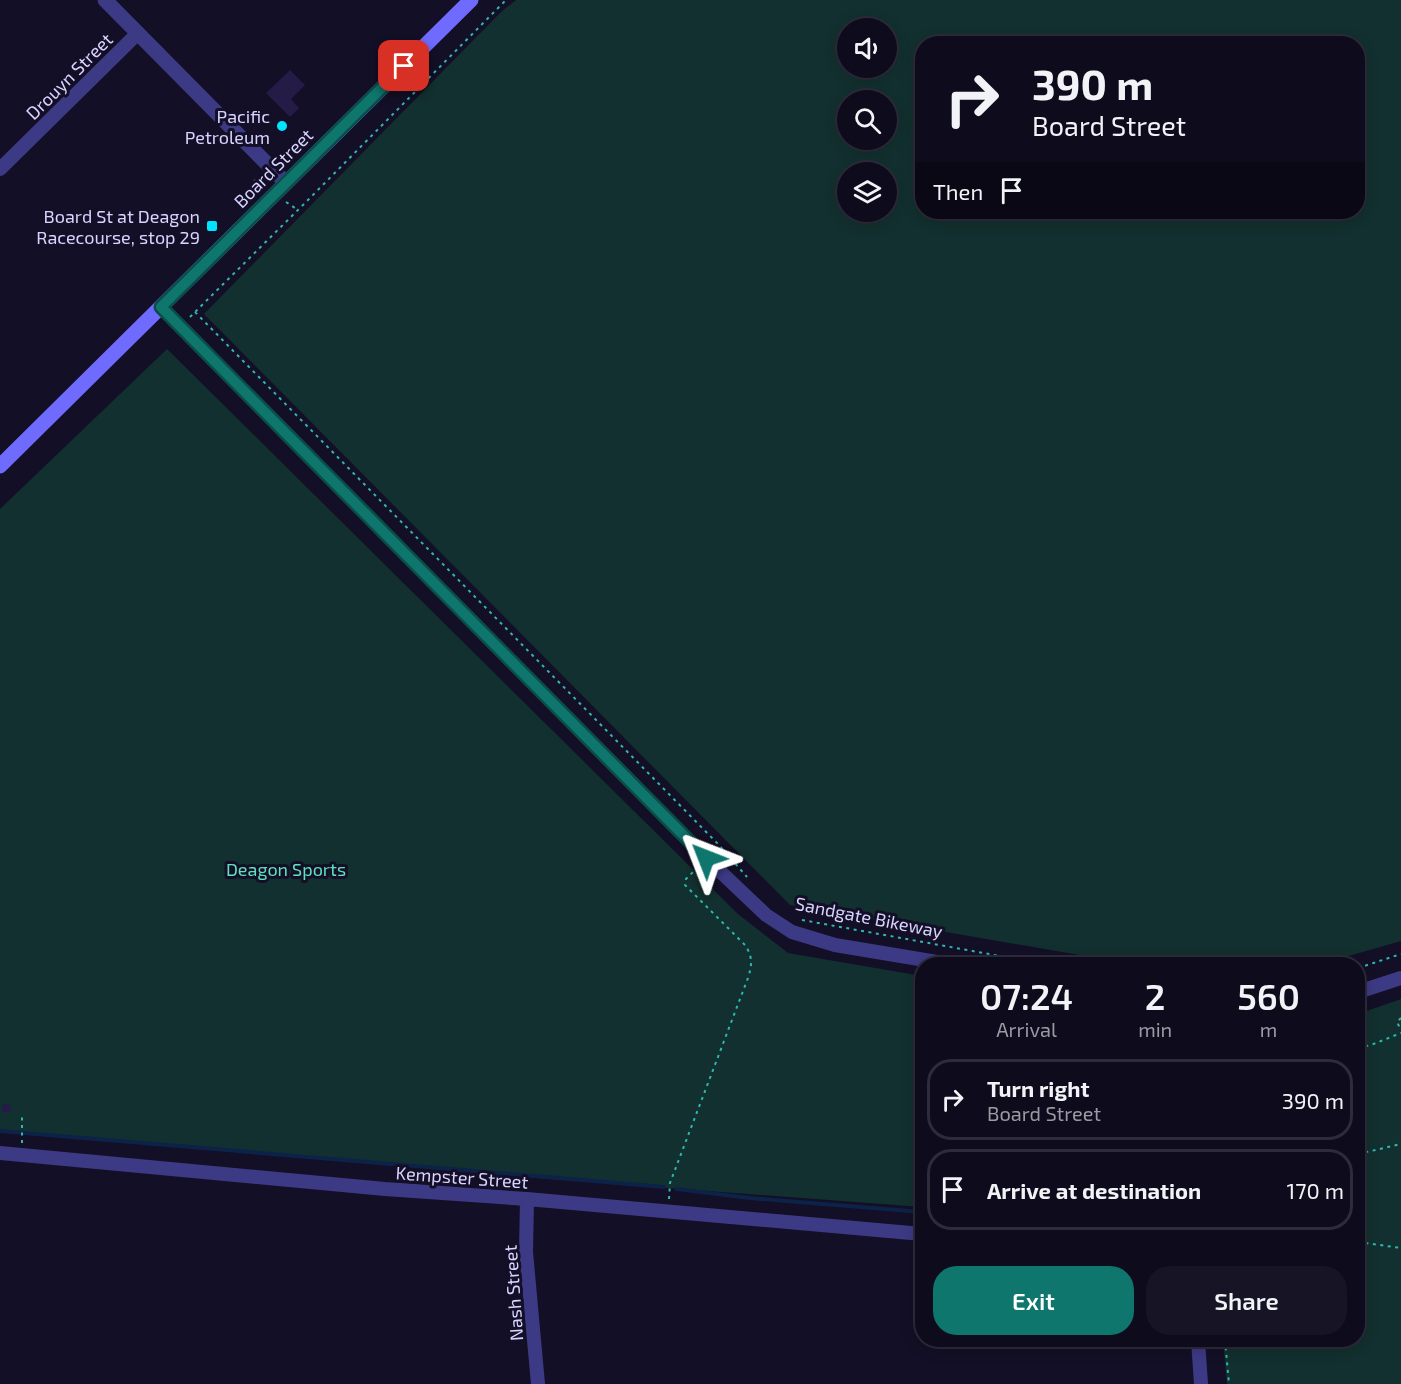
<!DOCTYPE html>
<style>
:root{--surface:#0e0b1c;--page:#171425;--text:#f1f3f6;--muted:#9b9ba3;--line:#2e2b3b;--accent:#0f766e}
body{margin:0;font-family:"Exo 2",sans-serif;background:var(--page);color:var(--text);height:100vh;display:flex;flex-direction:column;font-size:22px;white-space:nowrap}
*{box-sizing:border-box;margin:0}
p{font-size:20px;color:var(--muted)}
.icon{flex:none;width:33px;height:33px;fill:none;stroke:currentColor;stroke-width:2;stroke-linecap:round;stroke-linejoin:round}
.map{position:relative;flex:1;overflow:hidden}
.side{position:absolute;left:915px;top:957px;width:450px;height:390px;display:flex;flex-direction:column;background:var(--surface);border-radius:24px;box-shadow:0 3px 15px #0003,0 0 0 2px var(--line)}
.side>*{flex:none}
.hud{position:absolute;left:915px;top:36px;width:450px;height:183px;border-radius:24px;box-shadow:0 3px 15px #0003,0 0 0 2px var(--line);background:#0e0b1c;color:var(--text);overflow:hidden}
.fabs{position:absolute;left:837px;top:18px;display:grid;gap:12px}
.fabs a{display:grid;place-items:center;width:60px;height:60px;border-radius:50%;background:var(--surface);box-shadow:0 3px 15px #0003,0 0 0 2px var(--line);font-size:30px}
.pin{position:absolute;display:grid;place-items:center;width:51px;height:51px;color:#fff;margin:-26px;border-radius:12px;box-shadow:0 3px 9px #0006}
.me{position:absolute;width:66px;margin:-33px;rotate:315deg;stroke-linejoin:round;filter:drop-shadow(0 0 4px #0008)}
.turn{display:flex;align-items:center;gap:21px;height:126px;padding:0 18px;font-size:27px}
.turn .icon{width:78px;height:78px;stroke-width:2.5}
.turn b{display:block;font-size:42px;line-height:51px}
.then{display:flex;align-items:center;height:57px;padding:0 18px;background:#0003;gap:12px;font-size:22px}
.eta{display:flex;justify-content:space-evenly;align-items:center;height:102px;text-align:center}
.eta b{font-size:36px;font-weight:600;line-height:42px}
.primary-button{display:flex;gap:12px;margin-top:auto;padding:12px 18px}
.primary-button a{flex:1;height:69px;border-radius:24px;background:var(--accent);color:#fff;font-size:24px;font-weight:600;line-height:69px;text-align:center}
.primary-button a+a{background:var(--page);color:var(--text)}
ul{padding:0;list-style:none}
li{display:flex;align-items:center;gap:18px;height:81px;margin:0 12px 9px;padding:0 6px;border:3px solid var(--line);border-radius:24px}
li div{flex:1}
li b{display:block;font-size:22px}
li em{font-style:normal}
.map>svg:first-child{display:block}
.green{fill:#12302f;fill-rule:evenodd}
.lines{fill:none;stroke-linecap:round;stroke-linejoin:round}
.stream{stroke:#0c2248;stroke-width:4}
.building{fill:#241b47}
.path{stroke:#2fb8b0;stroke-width:2;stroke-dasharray:3 4.5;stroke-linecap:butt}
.minor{stroke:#3d3a85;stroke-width:14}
.tertiary{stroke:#3d3a85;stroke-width:15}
.secondary{stroke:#6f6bff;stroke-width:15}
.route-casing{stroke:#0a4d48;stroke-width:15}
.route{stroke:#0f766e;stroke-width:10}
.poi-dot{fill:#00e5ff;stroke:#130f26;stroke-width:2}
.labels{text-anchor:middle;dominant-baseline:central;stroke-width:6;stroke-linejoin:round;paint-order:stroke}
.street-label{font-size:18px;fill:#d9d4ff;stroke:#130f26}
.poi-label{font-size:18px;fill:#d9d4ff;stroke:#130f26;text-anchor:end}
.park-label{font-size:18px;fill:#5fe0c0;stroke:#130f26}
</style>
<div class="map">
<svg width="1401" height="1384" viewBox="0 0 1401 1384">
<rect width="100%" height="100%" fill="#130f26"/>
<path class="green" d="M516,0H1401V941L1321,964H1131L790,905L204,314L501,12ZM886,28V68H848V28ZM922,44H1358V212H922ZM886,100V140H848V100ZM886,172V212H848V172Z
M167,349L738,914L788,953L922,976V1207L536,1178L0,1130V509Z
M1401,999V1384H1227L1223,1340H1358V1014Z"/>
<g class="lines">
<path class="stream" d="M0,1131L664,1187
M676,1189L750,1198L922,1212"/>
</g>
<path class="building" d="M290,70L305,85L291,99L299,108L290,117L266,93Z
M3,1104L11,1105L10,1113L2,1112Z"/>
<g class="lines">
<path class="path" d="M254,180L264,187
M286,202L298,210
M195,312L718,844L747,877
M190,317L304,204L506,0
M802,920L1044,964
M1358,968L1401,954
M1401,1018L1397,1022L1401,1030
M1358,1048L1371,1045L1401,1033
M22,1143V1114
M1358,1154L1401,1144
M669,1199L670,1183L748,978C752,965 753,957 745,945L685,885L686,879L696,869
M1358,1242L1401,1248
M1225,1340L1229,1384"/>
<path class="minor" d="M0,169L138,33
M161,307L706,858L766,915L792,932L835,945L949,964
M1358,992L1401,978
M0,1153L385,1189L527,1199L922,1234
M527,1199L526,1252L538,1384
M1198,1340L1201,1384"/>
<path class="tertiary" d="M105,0L286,183"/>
<path class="secondary" d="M0,466L471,0"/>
</g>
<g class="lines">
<g class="route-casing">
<path id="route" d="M404,66L161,307L706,858"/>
</g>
<use href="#route" class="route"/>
</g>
<g class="poi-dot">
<circle cx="282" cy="126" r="6"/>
<rect x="206" y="220" width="12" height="12" rx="3"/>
</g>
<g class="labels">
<g class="street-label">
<text transform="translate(69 76) rotate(-45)">Drouyn Street</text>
<text transform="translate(273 168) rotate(-45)">Board Street</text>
<text transform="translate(869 917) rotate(11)">Sandgate Bikeway</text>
<text transform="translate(462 1177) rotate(4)">Kempster Street</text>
<text transform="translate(513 1293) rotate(-94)">Nash Street</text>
</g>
<g class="poi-label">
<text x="270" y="116">Pacific<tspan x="270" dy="21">Petroleum</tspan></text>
<text x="200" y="216">Board St at Deagon<tspan x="200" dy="21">Racecourse, stop 29</tspan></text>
</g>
<g class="park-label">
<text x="286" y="869">Deagon Sports</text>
</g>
</g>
</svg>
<div class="fabs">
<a><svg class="icon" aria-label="sound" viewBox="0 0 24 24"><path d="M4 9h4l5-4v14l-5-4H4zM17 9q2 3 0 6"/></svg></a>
<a><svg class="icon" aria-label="search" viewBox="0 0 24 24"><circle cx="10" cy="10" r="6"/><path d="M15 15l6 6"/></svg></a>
<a><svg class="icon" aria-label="layers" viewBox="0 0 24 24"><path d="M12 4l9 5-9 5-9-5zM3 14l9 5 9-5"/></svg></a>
</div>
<div class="pin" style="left:404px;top:66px;background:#d93025"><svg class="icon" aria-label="arrive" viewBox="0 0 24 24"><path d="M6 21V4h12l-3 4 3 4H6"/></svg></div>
<svg class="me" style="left:706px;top:858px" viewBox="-20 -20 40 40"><path d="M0-17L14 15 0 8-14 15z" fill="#0f766e" stroke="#fff" stroke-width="4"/></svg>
<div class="hud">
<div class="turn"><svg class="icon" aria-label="right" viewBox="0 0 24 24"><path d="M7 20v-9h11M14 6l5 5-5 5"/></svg><div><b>390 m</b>Board Street</div></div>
<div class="then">Then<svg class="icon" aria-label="arrive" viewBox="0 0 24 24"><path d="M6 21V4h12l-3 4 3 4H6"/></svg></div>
</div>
<section class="side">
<div class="eta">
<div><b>07:24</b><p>Arrival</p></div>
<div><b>2</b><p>min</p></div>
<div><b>560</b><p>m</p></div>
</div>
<ul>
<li><svg class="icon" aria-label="right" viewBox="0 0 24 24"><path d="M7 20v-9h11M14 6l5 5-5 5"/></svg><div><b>Turn right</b><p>Board Street</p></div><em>390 m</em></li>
<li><svg class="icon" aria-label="arrive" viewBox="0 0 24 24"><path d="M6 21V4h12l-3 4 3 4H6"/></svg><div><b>Arrive at destination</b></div><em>170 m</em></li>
</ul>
<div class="primary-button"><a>Exit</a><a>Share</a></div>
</section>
</div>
